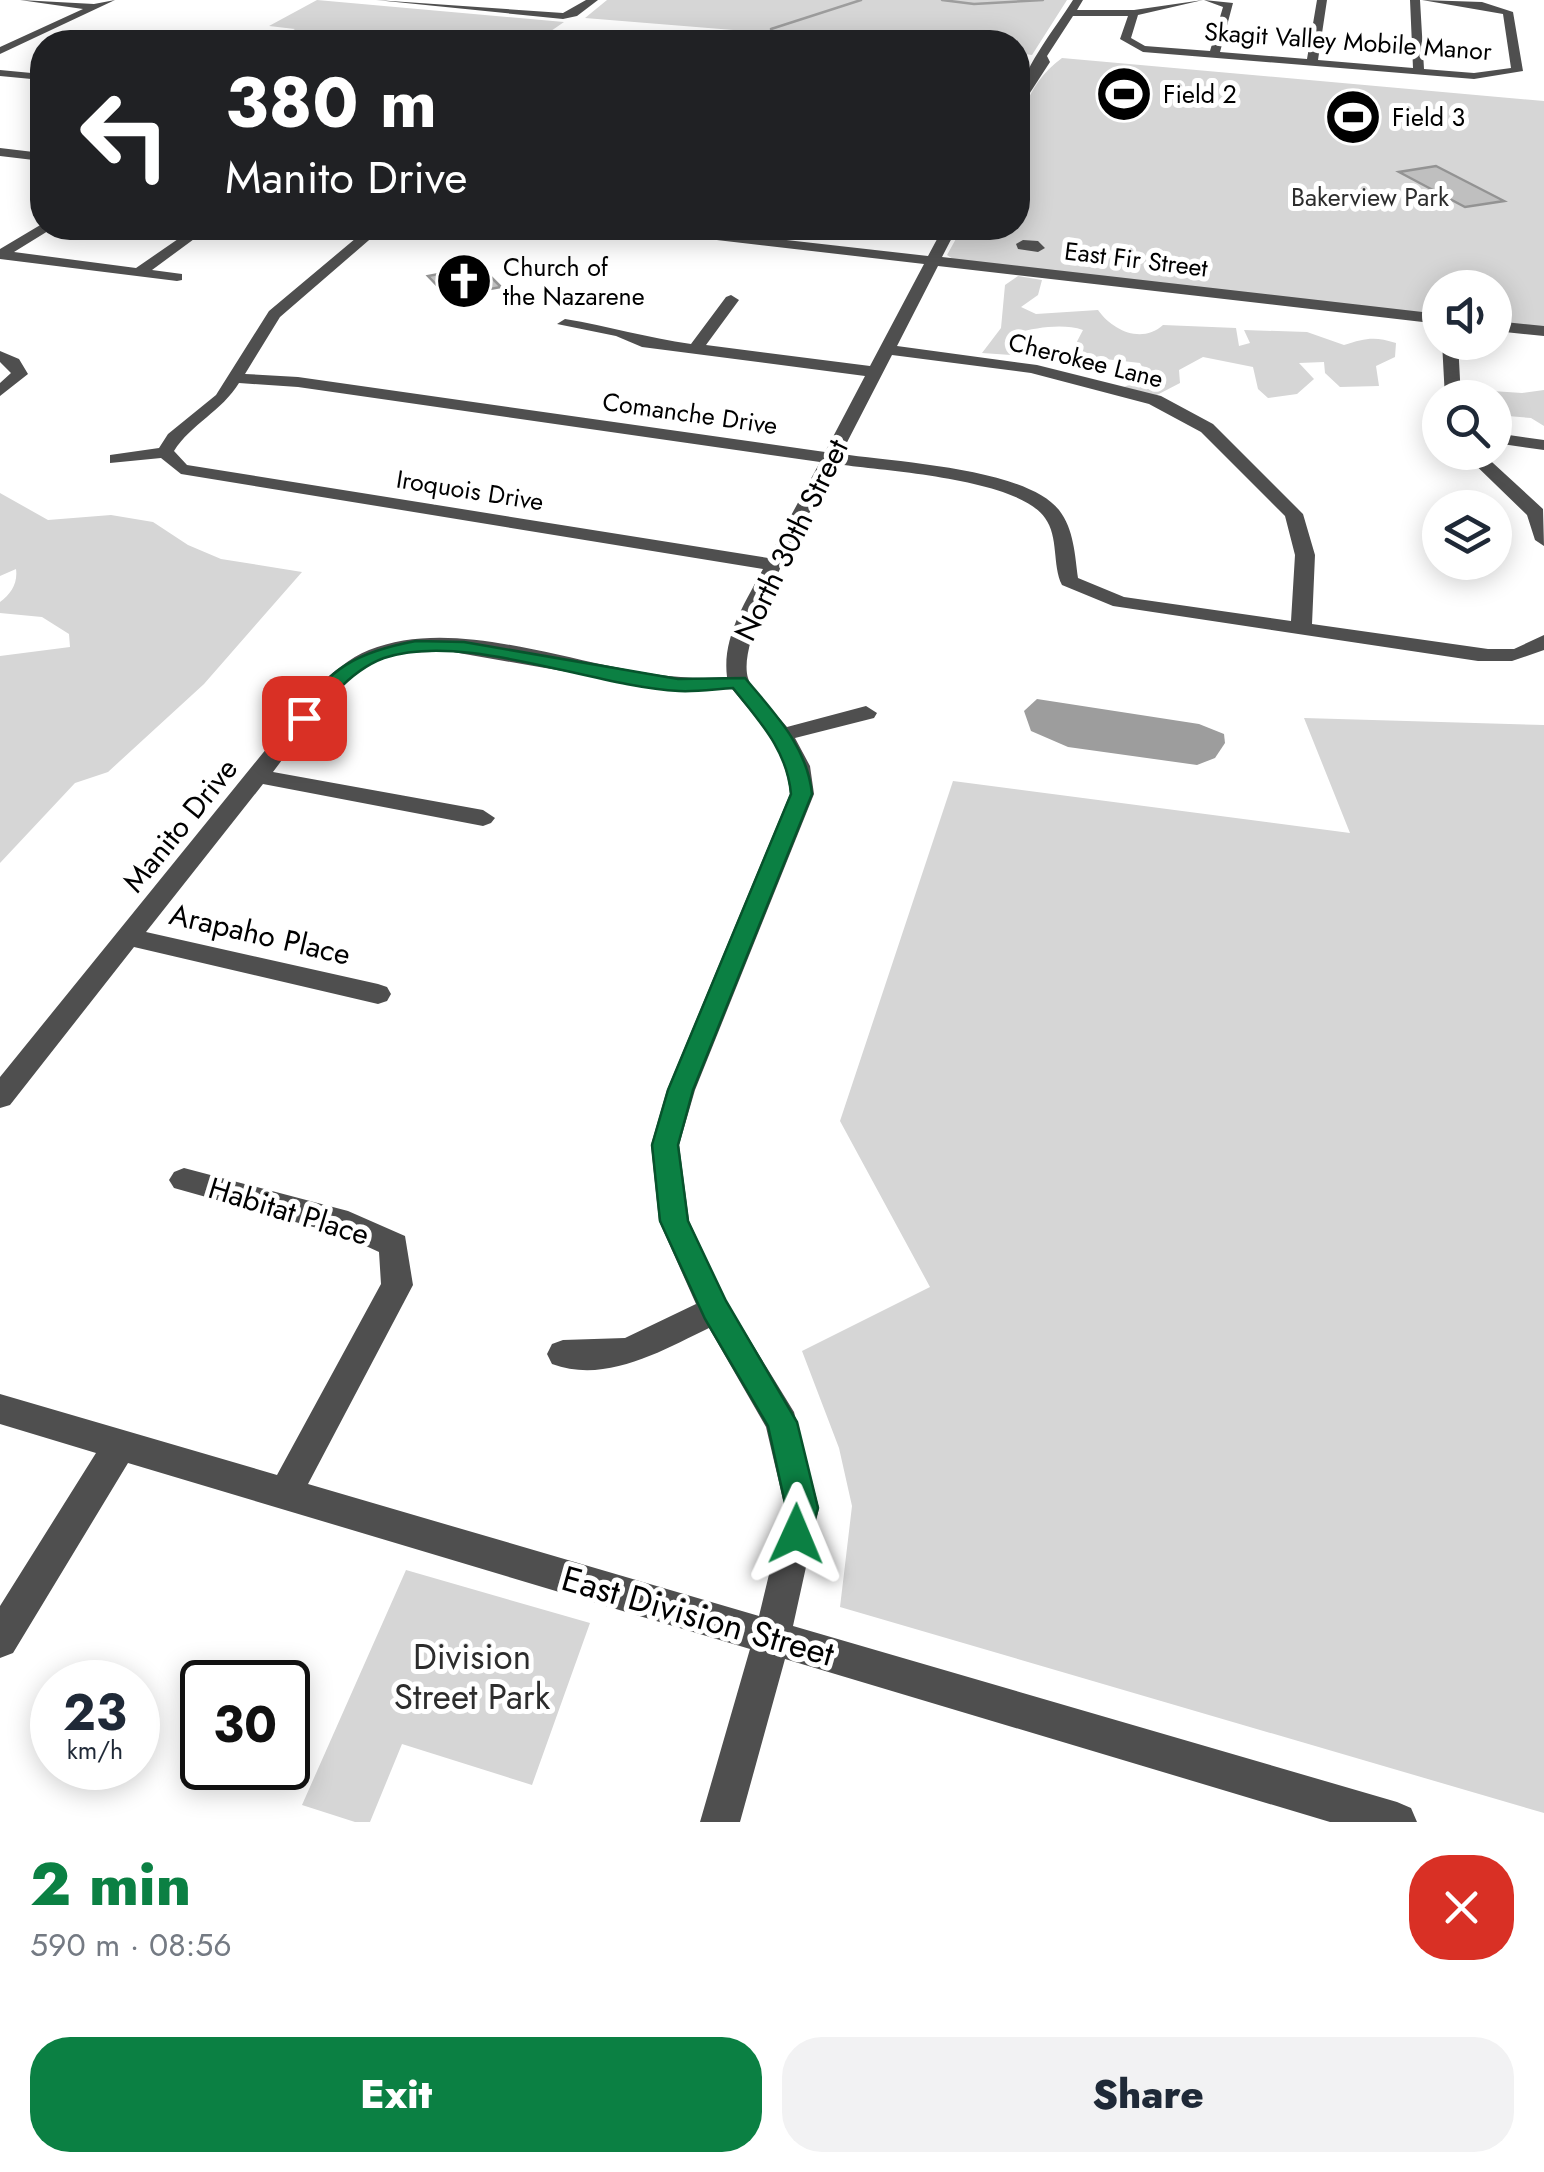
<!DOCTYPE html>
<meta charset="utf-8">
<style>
:root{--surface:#fff;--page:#f2f2f3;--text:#1f2937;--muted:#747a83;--accent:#0b8043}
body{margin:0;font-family:Jost,sans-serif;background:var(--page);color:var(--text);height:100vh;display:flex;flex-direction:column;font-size:38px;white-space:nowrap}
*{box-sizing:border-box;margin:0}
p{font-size:32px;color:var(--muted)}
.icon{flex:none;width:55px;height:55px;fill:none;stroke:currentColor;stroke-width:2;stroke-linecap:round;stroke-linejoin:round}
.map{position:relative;height:1822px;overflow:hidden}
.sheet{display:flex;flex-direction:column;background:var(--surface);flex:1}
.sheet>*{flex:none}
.guide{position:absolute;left:30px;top:30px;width:1000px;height:210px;border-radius:40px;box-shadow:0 5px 25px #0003;background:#202124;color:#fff;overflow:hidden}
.controls{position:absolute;left:1422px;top:270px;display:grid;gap:20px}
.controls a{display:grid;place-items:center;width:90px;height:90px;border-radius:50%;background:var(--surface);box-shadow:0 5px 25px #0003;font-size:50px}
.speed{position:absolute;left:30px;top:1660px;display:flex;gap:20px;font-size:50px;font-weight:700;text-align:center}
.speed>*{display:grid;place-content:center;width:130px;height:130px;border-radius:50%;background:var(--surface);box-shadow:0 5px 25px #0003;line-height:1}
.speed small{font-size:25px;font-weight:400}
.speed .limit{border:5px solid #111;border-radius:15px;background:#fff;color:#111}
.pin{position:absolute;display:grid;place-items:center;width:85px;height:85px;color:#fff;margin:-42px;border-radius:20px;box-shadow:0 5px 15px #0006}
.me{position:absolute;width:110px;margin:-55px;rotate:1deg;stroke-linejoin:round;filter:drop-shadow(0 0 8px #0008)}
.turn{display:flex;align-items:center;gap:35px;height:210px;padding:0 30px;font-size:45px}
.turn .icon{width:130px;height:130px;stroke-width:2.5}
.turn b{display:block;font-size:70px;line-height:85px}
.round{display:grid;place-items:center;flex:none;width:105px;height:105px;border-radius:40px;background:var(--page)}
.summary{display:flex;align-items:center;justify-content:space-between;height:170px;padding:0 30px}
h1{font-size:60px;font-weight:800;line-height:75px;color:var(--accent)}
.action{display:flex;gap:20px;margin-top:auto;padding:20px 30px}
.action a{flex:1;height:115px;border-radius:40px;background:var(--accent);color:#fff;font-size:40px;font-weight:800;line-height:115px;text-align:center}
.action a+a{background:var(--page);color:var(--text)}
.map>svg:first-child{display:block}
.green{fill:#d6d6d6}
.water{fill:#9d9d9d}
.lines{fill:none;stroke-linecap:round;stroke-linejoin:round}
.stream{stroke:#9d9d9d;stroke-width:2.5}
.building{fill:#bfbfbf;stroke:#939393;stroke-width:2.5}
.minor{fill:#4f4f4f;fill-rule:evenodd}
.route{fill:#0b8043;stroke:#07532c;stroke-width:2.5}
.labels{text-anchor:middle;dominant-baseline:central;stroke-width:10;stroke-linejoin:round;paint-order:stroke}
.far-street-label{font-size:25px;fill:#000;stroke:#fff}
.far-poi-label{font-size:25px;fill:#000;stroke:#fff;text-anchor:start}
.far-park-label{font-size:25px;fill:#2d2d2d;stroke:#fff}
.street-label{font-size:30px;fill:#000;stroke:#fff}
.near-street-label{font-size:35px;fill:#000;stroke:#fff}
.near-park-label{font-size:35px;fill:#2d2d2d;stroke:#fff}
</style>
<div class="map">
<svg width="1544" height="1822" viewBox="0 0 1544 1822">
<rect width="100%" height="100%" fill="#fff"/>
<path class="green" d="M317,0L564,22L535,42H272L295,29L269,26Z
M607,0H1067L1032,55L1018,53V42H883L585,18Z
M1062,58L1544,101V329L1495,323V288H1440V316L953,259L947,255L962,228H1018C1018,165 1005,100 1062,58Z
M1018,276L1042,280L1038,295L1021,307L1036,314L1098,310C1113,331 1142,344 1163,325L1236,328L1239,346L1250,343L1244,330L1307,332L1344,345C1365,338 1375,336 1396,343L1395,357L1376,366L1379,386L1340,387L1325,373L1324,362L1299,363L1314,379L1297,394L1268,398L1258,389L1253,367L1203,357L1179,370L1180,383L1155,396L1124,387L1148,377L1140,363L1070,355L1083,330C1062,323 1034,328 1012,334L1014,348L1011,355L982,353L1001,328L1005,285Z
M1462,389L1522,393L1544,390V426L1531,418L1495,415V398H1460Z
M0,493L48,520L111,515L153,522L188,545L221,559L302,572L204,684L108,772L75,783L0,863V656L70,647L69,634L42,617L0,613V602C11,594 18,583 16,569L0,576Z
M1304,718L1544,725V1813L840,1607L852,1506L839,1448L802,1351L930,1287L840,1121L953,781L1350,833Z
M406,1570L590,1623L532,1785L402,1744L370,1822H355L302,1805Z"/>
<path class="water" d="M1037,699L1199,724L1224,734L1225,743L1215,758L1197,765L1068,747L1031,731L1024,711Z"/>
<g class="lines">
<path class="stream" d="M942,0L974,4L1043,0
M771,29L861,0"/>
</g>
<path class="building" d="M1436,166L1504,201L1465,207L1399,172Z
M480,266L501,287L448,297L428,276Z"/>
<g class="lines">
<path class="minor" d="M20,0L94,4L115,0L0,54V47L83,9Z
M376,0L563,13L586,0H598L577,16L563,19Z
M1073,0H1083L1077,10H1134L1203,0L1138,15L1131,38L1145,46L1210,51L1223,7L1204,0L1233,3L1220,52L1307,59L1317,0H1327L1318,60L1413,68L1410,0H1420L1424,69L1474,73L1511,68L1503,14L1422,0L1482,2L1513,12L1523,71L1474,79L1143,52L1120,39L1128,16H1073L1047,56L1050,62L1022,105H1018C1018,73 1055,29 1073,0Z
M0,70L42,74V80L0,76Z
M0,148L42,153V161L0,156Z
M42,224V228H50L48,231L14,252L136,268L194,228H209L152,270L182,274V280L177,281L0,259V249Z
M368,228H383L280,317L245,374L298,377L825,452L865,376L642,347L616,336L557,324L565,319C608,326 648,338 691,344L726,297L731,295L739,300L706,345L870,366L924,264L648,232L641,228H680L928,256L943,228H957L942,257L1440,314V324L938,266L897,346L1037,365L1161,396L1213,424L1303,514L1315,555L1312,624L1488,649H1514L1544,635V650L1512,661H1478L1113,606L1062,585C1052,565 1059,537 1045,518C1017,478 884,471 836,464C814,507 735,636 748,678C753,695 776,713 787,727L866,706L877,713L874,718L795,738L810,766L814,794L695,1090L679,1145L689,1221L726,1301L794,1412L819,1508L793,1626L1397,1802L1411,1808L1417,1822H1330L785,1659L740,1822H700L750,1649L128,1463L13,1653L0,1658V1606L96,1453L0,1424V1394L277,1475L381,1284L379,1252L342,1235L174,1188L169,1180L174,1172L184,1168L348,1211L405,1236L413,1285L308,1484L759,1616L785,1508L766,1427L709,1328C661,1351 606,1384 552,1364L547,1354L552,1344L563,1340L625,1338L696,1304L659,1221L651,1145L667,1090L790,794C786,749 760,723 732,689L677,691L453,652C430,652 405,651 382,659C334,677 303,733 273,772L483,810L495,818L491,823L483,826L263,784L146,932L378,984L387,987L391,994L387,1001L378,1004L134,947L10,1105L0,1108V1077L318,685C334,672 349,658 369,650C474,608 614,688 727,677C722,637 745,603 763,569L181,474L161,458L110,463V455L159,448L168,434L216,395L269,311ZM892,355L1031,373L1149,404L1201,432L1285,516L1295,555L1291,621L1124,597L1078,578C1075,556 1074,529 1059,510C1025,468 895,462 841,454ZM239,383L298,387L820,462L768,558L187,465L174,451C191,424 222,411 239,383Z
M1023,240L1038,241L1045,248L1038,252L1018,249L1016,244Z
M1495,321L1544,326V336L1495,331Z
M1442,342H1458L1461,398H1445Z
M0,351L19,359L28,374L0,396V383L11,373L0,362Z
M1495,433L1544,440V450L1495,443Z
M1462,452H1481L1543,509L1544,546L1535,540L1527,515Z"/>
</g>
<path class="route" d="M416,641L464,642L678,679L745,678C775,714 807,746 812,794L693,1090L678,1145L688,1221L726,1301L797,1422L818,1508L807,1545L796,1549L784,1545L780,1534L786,1508L768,1426L705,1319L660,1221L652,1145L668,1090L791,794C787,750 760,722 733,688C715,689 697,692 679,691C593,687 466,631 384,658C365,665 349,678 335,693C324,703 318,720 304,725L294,718C330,668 356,652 416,641Z"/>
<defs>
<g id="stadium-disc" transform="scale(2.875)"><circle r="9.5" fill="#000" stroke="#fff"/><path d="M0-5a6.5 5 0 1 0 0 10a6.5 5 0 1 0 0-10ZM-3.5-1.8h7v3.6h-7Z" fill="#fff"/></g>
<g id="church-disc" transform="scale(2.875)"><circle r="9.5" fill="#000" stroke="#fff"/><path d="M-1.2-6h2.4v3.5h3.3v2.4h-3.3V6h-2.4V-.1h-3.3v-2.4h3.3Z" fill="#fff"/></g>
</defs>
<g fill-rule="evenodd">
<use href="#stadium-disc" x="1124" y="94"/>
<use href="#stadium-disc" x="1353" y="117"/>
<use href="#church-disc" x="464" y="281"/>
</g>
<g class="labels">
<g class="far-street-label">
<text transform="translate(1348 41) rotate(4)">Skagit Valley Mobile Manor</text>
<text transform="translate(1136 259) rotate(7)">East Fir Street</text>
<text transform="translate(1086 360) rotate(14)">Cherokee Lane</text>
<text transform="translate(690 413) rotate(8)">Comanche Drive</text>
<text transform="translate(470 490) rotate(9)">Iroquois Drive</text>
</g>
<g class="far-poi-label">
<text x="1163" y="94">Field 2</text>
<text x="1392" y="117">Field 3</text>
<text x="503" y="267">Church of<tspan x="503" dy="29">the Nazarene</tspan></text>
</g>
<g class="far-park-label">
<text x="1370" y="197">Bakerview Park</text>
</g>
<g class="street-label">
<text transform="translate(791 540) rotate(-64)">North 30th Street</text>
<text transform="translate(180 825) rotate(-51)">Manito Drive</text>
<text transform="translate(260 934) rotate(13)">Arapaho Place</text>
<text transform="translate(289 1211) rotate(17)">Habitat Place</text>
</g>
<g class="near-street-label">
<text transform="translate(698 1616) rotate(16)">East Division Street</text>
</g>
<g class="near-park-label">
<text x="472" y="1657">Division<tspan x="472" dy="40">Street Park</tspan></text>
</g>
</g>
</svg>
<div class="controls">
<a><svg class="icon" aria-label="sound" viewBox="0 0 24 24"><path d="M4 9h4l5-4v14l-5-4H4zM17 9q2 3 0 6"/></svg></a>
<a><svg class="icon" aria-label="search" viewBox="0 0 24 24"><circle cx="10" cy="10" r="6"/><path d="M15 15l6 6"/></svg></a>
<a><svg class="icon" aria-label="layers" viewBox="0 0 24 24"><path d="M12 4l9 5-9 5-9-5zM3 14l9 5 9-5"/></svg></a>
</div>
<div class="speed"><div>23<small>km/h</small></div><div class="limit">30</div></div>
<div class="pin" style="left:304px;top:718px;background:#d93025"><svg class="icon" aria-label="arrive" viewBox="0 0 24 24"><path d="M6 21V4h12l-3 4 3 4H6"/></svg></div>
<svg class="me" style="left:796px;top:1534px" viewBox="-20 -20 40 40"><path d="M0-17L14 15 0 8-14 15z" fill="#0b8043" stroke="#fff" stroke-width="4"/></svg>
<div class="guide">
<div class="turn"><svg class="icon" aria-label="left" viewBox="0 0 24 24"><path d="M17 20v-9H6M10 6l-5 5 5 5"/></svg><div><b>380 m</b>Manito Drive</div></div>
</div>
</div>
<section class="sheet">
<div class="summary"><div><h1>2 min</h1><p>590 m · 08:56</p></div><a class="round" style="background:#d93025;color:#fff"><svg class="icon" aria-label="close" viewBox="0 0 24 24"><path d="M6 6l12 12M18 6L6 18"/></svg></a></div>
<div class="action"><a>Exit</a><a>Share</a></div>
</section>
